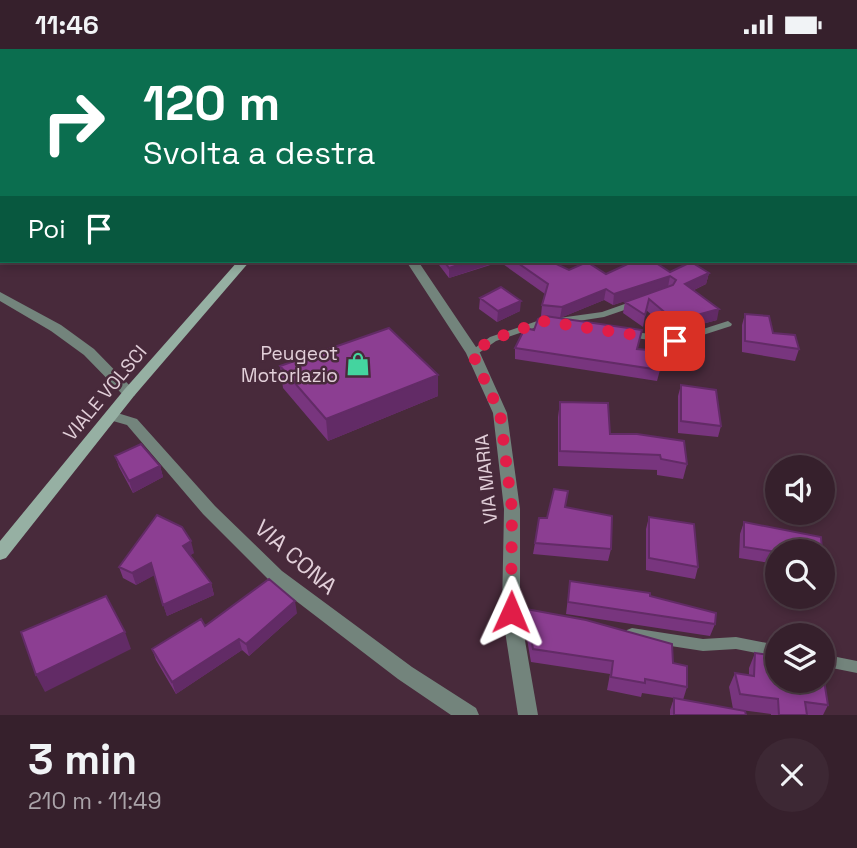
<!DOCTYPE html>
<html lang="it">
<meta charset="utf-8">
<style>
:root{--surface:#36202c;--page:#3d2834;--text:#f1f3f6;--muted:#aaa3a9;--line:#503e48}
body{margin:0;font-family:"Space Grotesk",sans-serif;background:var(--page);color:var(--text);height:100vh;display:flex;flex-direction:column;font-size:26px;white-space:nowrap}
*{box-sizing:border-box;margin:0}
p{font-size:23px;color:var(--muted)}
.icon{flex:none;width:38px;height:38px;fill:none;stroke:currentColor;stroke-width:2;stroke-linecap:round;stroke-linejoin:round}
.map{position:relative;height:666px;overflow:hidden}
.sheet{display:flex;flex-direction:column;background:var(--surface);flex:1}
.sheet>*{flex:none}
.banner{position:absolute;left:0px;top:0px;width:858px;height:214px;box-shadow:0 4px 10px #0003,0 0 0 2px var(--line);background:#0b6e4f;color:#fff;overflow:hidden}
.controls{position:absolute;left:765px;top:406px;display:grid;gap:14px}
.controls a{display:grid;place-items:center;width:70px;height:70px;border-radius:50%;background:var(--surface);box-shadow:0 4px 10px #0003,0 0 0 2px var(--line);font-size:35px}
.pin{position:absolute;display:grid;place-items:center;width:60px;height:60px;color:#fff;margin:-30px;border-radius:14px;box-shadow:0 4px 10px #0006}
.me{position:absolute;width:77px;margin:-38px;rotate:1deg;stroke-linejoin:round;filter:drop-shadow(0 0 5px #0008)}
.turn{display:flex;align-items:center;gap:24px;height:147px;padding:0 28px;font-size:32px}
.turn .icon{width:91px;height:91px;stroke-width:2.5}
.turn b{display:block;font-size:49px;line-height:60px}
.then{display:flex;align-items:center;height:66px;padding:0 28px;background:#0003;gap:14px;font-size:26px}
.round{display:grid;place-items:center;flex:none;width:74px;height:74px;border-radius:37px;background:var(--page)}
.headline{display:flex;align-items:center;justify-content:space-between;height:119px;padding:0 28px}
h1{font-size:42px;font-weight:600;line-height:52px}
.status{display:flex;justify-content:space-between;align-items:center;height:49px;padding:0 35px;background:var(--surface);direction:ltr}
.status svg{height:19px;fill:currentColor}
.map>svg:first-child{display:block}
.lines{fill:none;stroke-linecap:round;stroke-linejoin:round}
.river{fill:#142931;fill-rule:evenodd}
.service{fill:#73847c;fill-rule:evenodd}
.minor{fill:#73847c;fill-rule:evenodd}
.tertiary{fill:#73847c;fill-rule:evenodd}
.secondary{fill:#96b0a3;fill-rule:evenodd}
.wall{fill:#78357e}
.shaded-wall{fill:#622b66}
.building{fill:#8c3e92;stroke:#622b66;stroke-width:2}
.route{stroke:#e11d48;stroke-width:12;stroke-dasharray:0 21.6}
.labels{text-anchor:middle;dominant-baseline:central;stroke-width:5;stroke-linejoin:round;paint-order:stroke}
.poi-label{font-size:19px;fill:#e2cfd9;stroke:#482a3b;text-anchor:end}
.street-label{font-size:19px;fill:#e2cfd9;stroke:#482a3b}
.near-street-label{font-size:23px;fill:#e2cfd9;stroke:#482a3b}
</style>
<div class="status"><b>11:46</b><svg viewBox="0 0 49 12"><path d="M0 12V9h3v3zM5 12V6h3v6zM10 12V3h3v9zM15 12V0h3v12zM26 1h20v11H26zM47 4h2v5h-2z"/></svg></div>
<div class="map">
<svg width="857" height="666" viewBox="0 0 857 666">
<rect width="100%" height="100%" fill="#482a3b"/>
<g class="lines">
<path class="river" d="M471,0H489L471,2Z
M856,172H857V188H856Z"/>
<path class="service" d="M857,2V6L856,5V3Z
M856,11H857V15L856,14Z
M856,32H857V36H856Z
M636,251L639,252L640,254L639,256L604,268L559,275L555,272L559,269L602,263Z
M546,269L549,270L550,272L549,274L496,292L476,306H470L468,304L490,288Z
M728,272L732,275L731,277L675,295L630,288L626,285L630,282L675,289Z
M632,579L703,590L736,588L777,596V608L736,600L703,602L632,591L627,589L625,585L627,581Z
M822,605L857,612V624L822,617Z"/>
<path class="minor" d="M0,185H2L0,192Z
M0,243L61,276L94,300L134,341L136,344L134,347H124L84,306L51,282L0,252Z
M111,362L137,370L215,457L282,522L412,618L476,659L479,666H451L398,630L270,532L203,465L127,376L106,370L104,367L106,364Z"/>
<path class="tertiary" d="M406,212H418L480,304L507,364L520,460V563L538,666H518L502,563L504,460L493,364L466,304Z"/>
<path class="secondary" d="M322,0H330V2H322Z
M238,212H250L134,347L6,509L0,511V492L124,341Z"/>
</g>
<path class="wall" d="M564,0H596L597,2H566Z
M436,212H550L569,221L606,225L670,223L709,224L706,235L694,241L717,271L672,283L646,261L643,278L623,264L625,253L668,238L613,256L604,251L560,269L638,300L660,321L657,332L515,310V299L534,281L543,268L541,267L542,256L545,245L500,213L449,229Z
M480,249L520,262L497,273L479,260Z
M745,265L799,300L795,312L742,303V276Z
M280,317L438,347L328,392L283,339Z
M681,336L721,377L718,388L678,384V347Z
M560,353L610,385L687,415L683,430L657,426V421L558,417V368Z
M115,407L160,417L163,428L133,444L119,418Z
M565,458L611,500L608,512L533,505L535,494L547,469Z
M649,468L698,518L695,530L646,521V480Z
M744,473L777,502V515L739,509L740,485Z
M194,504L190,506L211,534L214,546L167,567L154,526L136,536L123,529L119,518Z
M570,532L650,547L715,575L710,587L566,565Z
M526,560L673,614L687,638L683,651L746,666H670V661L674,649L642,644L641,648L607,641L610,625L531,613L524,573Z
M297,564L249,607L242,601L176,645L156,611L152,600L205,577Z
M755,604L828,656L823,666H771V665L733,660L729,638L735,624L749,626V619Z"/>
<path class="shaded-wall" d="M470,212H500L449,229V219Z
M709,224L706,235L683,246L685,235Z
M670,227L668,238L613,256L614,245Z
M606,240L604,251L560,269L562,258Z
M521,252L520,262L497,273L498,262Z
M719,260L717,271L672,283L675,272Z
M438,326V347L328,392L326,370Z
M160,417L163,428L133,444L129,432Z
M191,492L194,504L186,509L183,497Z
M151,514L155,526L136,536L132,524Z
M211,534L214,546L167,567L163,556Z
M295,552L297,564L249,607L246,595Z
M125,583L131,600L45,643L36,626Z
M239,590L242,601L176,645L172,633Z"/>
<path class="building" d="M577,0H596L597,2H578Z
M2,95V126L0,125V96Z
M444,212H470L449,219Z
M515,212H550L569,221L587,213L606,225L634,212H653L670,223L691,213L709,224L685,235L719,260L675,272L649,250L645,266L625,253L673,236L676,231L670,227L614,245L606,240L562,258L542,256L548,235Z
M501,238L521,252L498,262L480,249Z
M745,265L769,267L773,284L795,286L799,300L745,292Z
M545,267L642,281L637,300L661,302L660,321L515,299L525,279L534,281L538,270Z
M389,279L438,326L326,370L280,317Z
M681,336L716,341L721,377L681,372Z
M560,353L608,354L610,385H637L684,392L687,415L661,410L660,406L560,402Z
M141,395L160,417L129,432L115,407Z
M554,440L568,442L565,458L612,467L611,500L535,494L539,469H547Z
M157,466L182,478L191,492L183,497L211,534L163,556L151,514L132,524L119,518Z
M649,468L694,475L698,518L649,509Z
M744,473L821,488L822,502L777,503L744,498Z
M269,530L295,552L246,595L239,590L172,633L152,600L201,570L205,577Z
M570,532L650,544V547L716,564L715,575L568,553Z
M106,547L125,583L36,626L21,583Z
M526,560L586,571L672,595L673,614L687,617V638L645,630V634L611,628L613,612L533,600Z
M755,604L777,607V632H822V619L828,656L805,653L807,666H779L778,650L740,645L735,624L754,627Z
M674,649L745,662L746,666H674Z"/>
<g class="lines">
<path class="route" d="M511,563L512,460L500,364L472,304L493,290L543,272L675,292"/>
</g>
<defs>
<g id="shop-bare" transform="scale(1.89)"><path d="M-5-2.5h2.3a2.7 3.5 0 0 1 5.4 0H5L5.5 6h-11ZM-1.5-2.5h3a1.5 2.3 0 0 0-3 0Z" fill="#44d49f" stroke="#482a3b" stroke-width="2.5" paint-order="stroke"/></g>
</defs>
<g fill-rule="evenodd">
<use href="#shop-bare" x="358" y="315"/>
</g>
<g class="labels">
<g class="poi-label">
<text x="338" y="304">Peugeot<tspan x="338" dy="22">Motorlazio</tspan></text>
</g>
<g class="street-label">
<text transform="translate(105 344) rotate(-50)">VIALE VOLSCI</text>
<text transform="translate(486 430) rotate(-96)">VIA MARIA</text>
</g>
<g class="near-street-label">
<text transform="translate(296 508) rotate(41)">VIA CONA</text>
</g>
</g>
</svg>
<div class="controls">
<a><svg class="icon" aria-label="sound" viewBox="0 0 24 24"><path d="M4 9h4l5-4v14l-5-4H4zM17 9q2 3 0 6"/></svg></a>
<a><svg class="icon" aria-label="search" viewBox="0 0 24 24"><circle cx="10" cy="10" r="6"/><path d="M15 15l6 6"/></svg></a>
<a><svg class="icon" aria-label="layers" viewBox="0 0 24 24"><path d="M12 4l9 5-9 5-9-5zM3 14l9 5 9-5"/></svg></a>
</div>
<div class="pin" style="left:675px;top:292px;background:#d93025"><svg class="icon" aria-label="arrive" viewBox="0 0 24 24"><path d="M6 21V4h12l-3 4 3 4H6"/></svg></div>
<svg class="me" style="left:511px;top:563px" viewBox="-20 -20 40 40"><path d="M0-17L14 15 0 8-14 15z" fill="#e11d48" stroke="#fff" stroke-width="4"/></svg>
<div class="banner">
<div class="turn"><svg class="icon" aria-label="right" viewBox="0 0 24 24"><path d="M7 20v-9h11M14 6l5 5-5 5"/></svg><div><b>120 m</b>Svolta a destra</div></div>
<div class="then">Poi<svg class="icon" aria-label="arrive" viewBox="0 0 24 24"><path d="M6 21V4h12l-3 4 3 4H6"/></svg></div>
</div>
</div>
<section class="sheet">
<div class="headline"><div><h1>3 min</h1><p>210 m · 11:49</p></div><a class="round"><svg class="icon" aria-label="close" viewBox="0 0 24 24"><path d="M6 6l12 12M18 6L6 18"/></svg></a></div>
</section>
